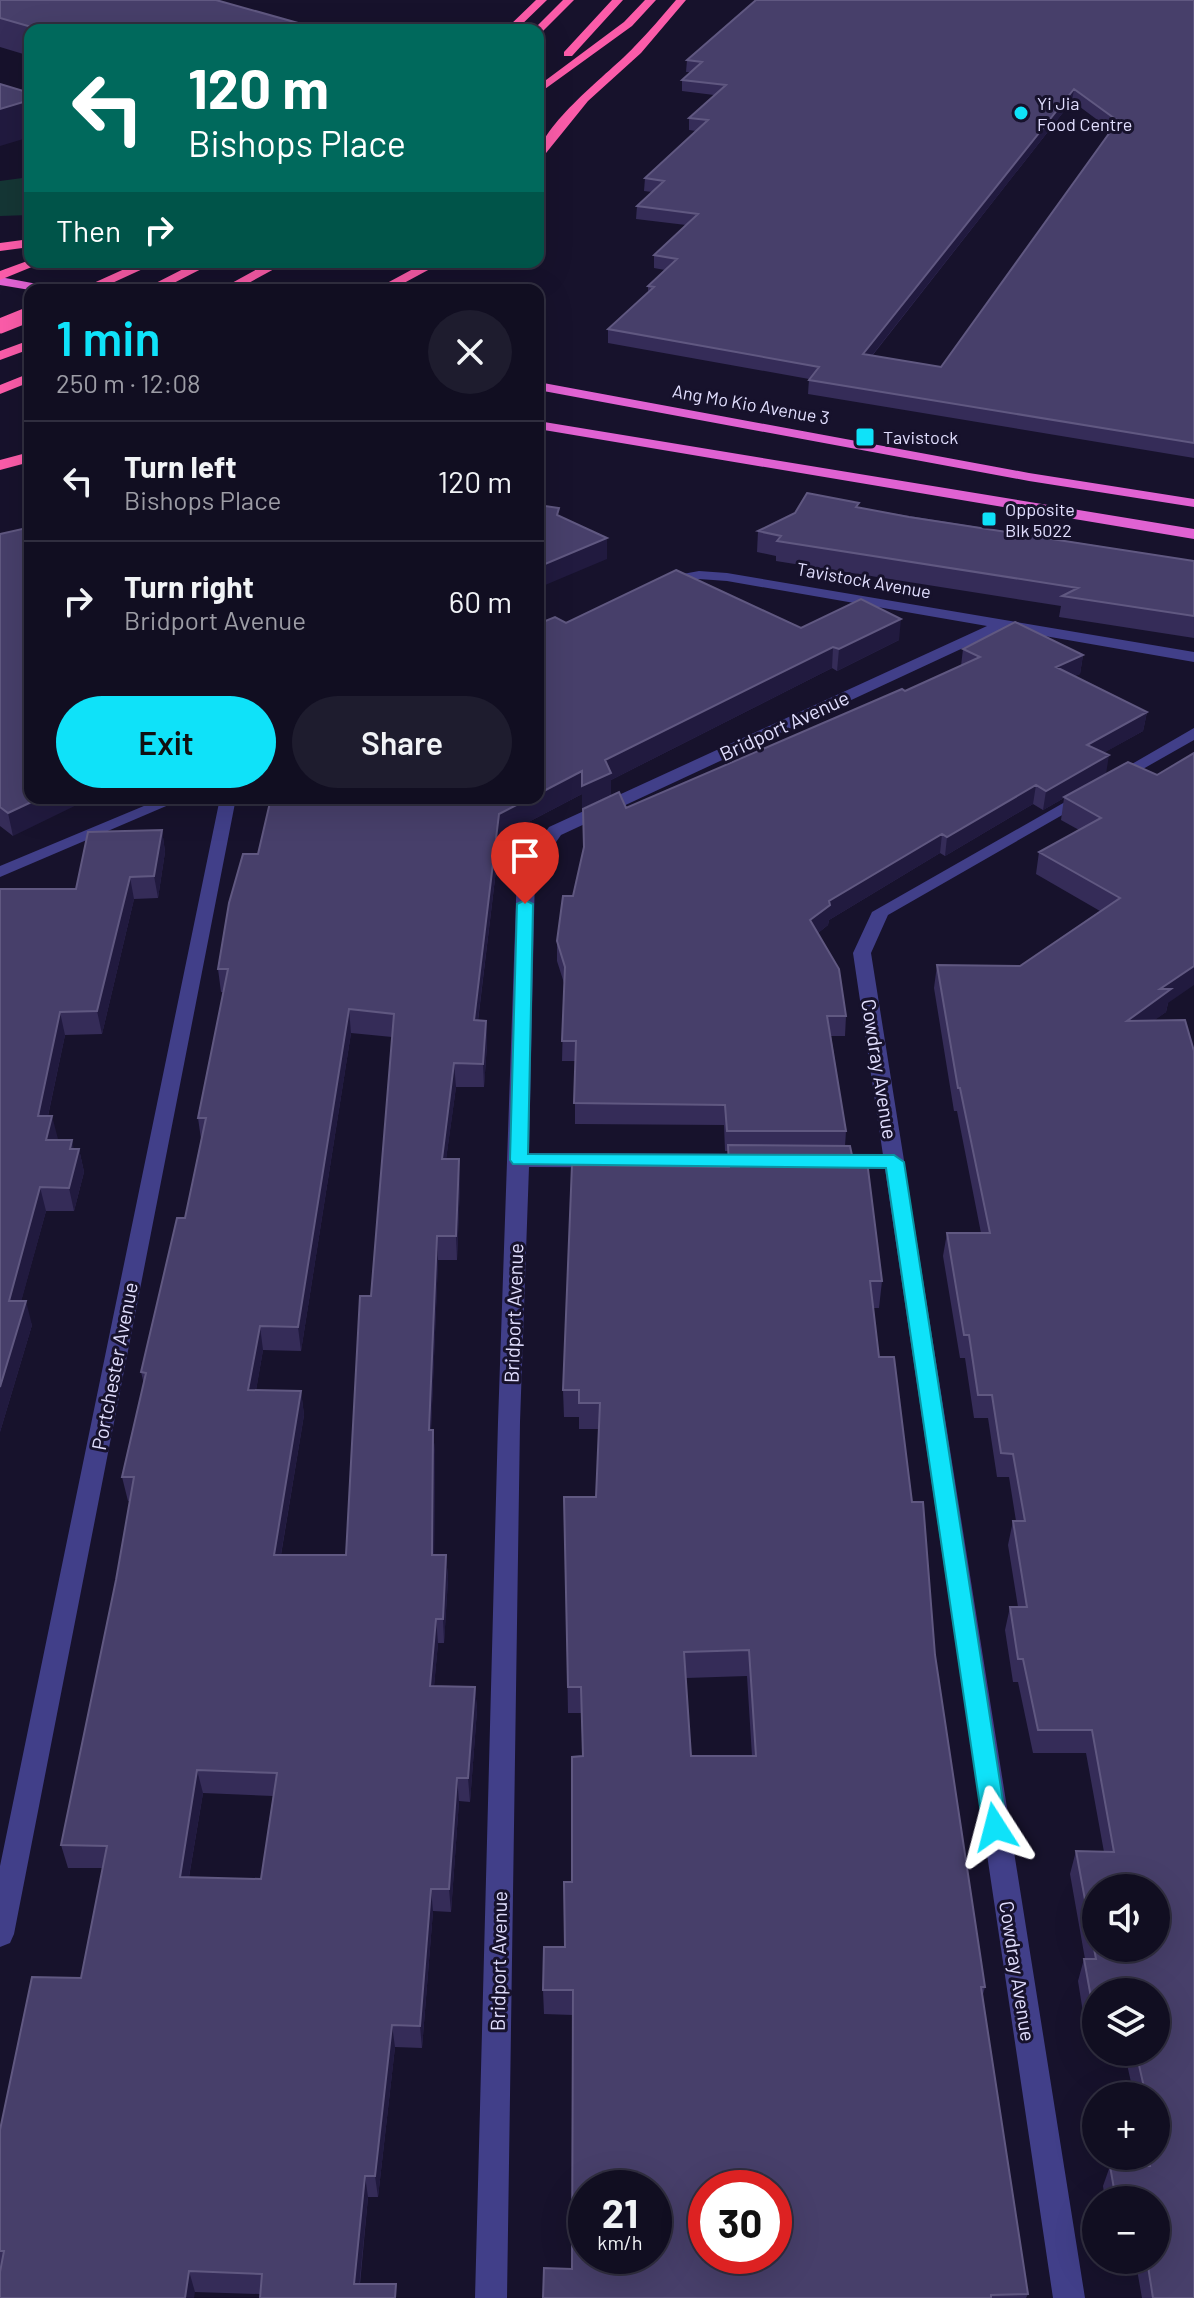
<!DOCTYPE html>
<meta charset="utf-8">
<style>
:root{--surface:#110e21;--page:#1e1c2e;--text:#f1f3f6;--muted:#9c9ca5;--line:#302e3f;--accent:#0fe2f9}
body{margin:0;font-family:Barlow,sans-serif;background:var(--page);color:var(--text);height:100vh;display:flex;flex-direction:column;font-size:30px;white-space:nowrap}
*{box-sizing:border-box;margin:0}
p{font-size:26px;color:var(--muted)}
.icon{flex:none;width:44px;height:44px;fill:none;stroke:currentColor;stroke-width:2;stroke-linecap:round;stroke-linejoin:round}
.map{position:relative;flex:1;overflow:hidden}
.drawer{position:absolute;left:24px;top:284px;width:520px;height:520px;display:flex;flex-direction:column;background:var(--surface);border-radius:16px;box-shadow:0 8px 32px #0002,0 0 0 2px var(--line)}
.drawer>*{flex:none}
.banner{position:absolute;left:24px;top:24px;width:520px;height:244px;border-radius:16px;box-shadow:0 8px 32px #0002,0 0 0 2px var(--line);background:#00695c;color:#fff;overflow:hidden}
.buttons{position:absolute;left:1082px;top:1874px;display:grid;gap:16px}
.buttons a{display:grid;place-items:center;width:88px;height:88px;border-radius:50%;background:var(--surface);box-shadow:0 8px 32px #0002,0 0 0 2px var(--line);font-size:40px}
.speed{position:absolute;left:568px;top:2170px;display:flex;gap:16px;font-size:40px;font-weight:700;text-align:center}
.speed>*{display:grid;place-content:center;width:104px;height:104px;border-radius:50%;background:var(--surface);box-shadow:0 8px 32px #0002,0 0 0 2px var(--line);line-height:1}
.speed small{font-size:20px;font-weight:400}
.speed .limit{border:12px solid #d22;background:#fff;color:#111}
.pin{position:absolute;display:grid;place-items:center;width:68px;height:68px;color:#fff;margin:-82px -34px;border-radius:50% 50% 50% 0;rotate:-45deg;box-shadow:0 0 8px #0007}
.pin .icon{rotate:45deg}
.me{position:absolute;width:88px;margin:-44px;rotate:351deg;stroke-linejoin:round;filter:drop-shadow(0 0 6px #0008)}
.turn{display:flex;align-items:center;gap:28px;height:168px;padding:0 32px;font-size:36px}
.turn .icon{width:104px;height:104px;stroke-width:2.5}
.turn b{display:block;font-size:56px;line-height:68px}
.then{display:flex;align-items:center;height:76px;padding:0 32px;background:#0003;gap:16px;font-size:30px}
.round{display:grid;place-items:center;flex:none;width:84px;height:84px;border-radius:42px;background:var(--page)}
.head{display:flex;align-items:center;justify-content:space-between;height:136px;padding:0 32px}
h1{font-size:48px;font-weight:600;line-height:60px;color:var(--accent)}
.cta{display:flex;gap:16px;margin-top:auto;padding:16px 32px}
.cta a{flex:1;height:92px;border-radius:48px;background:var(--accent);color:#111;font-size:32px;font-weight:600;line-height:92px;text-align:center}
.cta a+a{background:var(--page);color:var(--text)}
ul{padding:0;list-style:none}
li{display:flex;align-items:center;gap:24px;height:120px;padding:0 32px;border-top:2px solid var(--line)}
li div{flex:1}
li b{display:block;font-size:30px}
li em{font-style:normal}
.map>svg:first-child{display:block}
.green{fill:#153635}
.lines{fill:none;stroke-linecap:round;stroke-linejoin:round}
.minor{fill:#413f89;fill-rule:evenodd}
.trunk{fill:#e062d2;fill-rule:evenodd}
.motorway{fill:#fb5ca9;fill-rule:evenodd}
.motorway-bridge{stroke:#fb5ca9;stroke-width:15}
.wall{fill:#352c58;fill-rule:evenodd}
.shaded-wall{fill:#211a3f}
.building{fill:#473f6a;stroke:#605881;stroke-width:2;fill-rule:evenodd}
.route{fill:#0fe2f9;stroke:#0a93a2;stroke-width:2}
.poi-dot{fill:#0fe2f9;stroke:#17122c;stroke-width:3}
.labels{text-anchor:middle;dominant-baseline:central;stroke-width:6;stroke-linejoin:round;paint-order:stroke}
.far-poi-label{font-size:18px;fill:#e1defe;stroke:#17122c;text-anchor:start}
.far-street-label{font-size:18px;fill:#e1defe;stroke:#17122c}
.street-label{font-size:20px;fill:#e1defe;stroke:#17122c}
</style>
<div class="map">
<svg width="1194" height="2298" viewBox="0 0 1194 2298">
<rect width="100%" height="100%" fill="#17122c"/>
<path class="green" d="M30,177V215L0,216V181Z"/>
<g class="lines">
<path class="minor" d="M699,571L727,573L1194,652V662L1004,629L561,835L535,872L529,1153L751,1154L761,1161L751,1168L529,1167L520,1422L507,2298H475L498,1422L517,872L549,827L987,626L727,581L699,579L666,585L659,581L661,578Z
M1194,728V740L1120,782L1114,784L1106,779Z
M1086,790L1092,792L1094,795L1092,798L888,915L871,953L1085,2298H1053L885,1169L839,1168L829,1161L839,1154L883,1155L853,953L872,912Z
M163,798H185L0,877V866Z
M220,798H236L14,1934L10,1943L0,1947V1866Z"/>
<path class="trunk" d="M0,277L48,286L54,290H30L0,285Z
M538,382L1029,473L1194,499V507L1029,481L538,390Z
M538,421L1194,529V539L538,429Z"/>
<path class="motorway" d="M536,0H547L516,30H505Z
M563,0H574L542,32L533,30Z
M612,0H623L572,56H564V52Z
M645,0H656L632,26L538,94V86L624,22Z
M676,0H686L641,53L588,101L542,158L538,159C538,126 611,72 634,47C649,32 662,16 676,0Z
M30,239V247L0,251V243Z
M30,260L44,262L0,280V271Z
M140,262H158L97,290H78Z
M197,262H215L160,290H142Z
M270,262H287L236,290H219Z
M426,262H443L391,290H374Z
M30,340V349L0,360V351Z
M30,373V382L0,394V385Z
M30,452V462L0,470V460Z"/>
<path class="motorway-bridge" d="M0,326L30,314"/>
</g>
<path class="wall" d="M0,0L309,30H30V56L0,47Z
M1194,0V458L808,394L809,379L608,343V329L648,293V286L665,270L654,268V255L686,225L636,219L637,206L652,192L644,191L645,178L696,131L689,130V118L714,95L682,91V80L691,72H686L687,60ZM1072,101L1111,130L941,367L872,356Z
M859,508L1194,561V638L1059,617L1061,606L776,561V556L757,552L758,531Z
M0,534L13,836L0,826Z
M566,623L801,628L899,640L837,671L832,668L611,780V795L582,808V794L500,837L478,1021H486L487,1044L484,1087H456L446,1159L460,1182L457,1260H438L431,1430H433L435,1454L434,1555H446L448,1579L444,1643H438L434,1686L475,1687L477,1710L470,1802L459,1801L451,1912L433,1911L422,2048L395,2047L378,2197H368L360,2284L260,2294L195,2292L0,2298V2130L81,1978L103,1868H68L61,1845L116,1580L130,1501H128L122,1477L144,1384L141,1372L185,1218L201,1139L198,1118L223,992H221L218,969L258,854L538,798L539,624ZM351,1033L392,1037L371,1296L346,1555H281L304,1415L301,1391L256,1390L263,1350L301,1351ZM203,1793L273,1796L261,1879L189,1877Z
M963,649L1083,655L1080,674L1074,676L1147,712L1143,731L1103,753L1106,774L1168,1003L1166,1012L1154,1020L1194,2298H1142L1136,2264H1116L1115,2260H1156V2200H1105L1103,2186L1110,2166H1138L1136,2156H1156V2096H1134L1125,2055L1110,2056L1109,2052H1156V1992H1096V2025H1085L1078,1981L1084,1959H1085L1070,1874L1076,1851L1104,1852L1086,1753H1033L1018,1682H1013L1005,1630L1010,1607H1018L1008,1545L1013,1521H1016L1009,1477H997L988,1418H974L965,1358H960L943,1256L947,1233H981L957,1111H954L934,988L937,965L1020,966L1100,911L1036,874L1039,852L1079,830L1061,820L1064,798L1043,810L1033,804L945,856L940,853L829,920L828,925L818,933L846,1016L845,1036H831L846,1131L845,1146L853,1160L882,1281L879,1308H873L879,1357L912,1502L985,1987L982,1998L1028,2294L1026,2298H543L572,2269L573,2015L544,2014L543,1990L565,1947L583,1756L581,1713H568L564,1497H596L599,1429H579V1417H564L563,1390L727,1167L728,1151H725L724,1125L575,1124V1061H562L564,983L557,961V941L573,896L584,850L626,808L905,691L961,666ZM747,1676L752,1756H691L686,1678Z
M162,830L165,852L158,898L134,899L102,1034L65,1035L48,1116L57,1140L74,1149H79L84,1172L74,1211H46L21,1301L32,1325L0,1432V889H76Z"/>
<path class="shaded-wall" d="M309,26V30H295Z
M1074,89L1072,101L862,368L863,354Z
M30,100V137L0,146V109Z
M607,538V559L538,588V567Z
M901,619L899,640L837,671L839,649Z
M833,647L832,668L611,780V795L582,808V786L605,760Z
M1083,655L1080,674L1053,686L1056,667Z
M1147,712L1143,731L1084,764L1087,745Z
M1109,755L1106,774L1043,810L1046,791Z
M582,771V794L500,837L475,1044L474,1020L499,814L530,798H538V794Z
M1036,785L1033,804L945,856L947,837Z
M40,798H91L13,836L8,813Z
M162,830L165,852L158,898L154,876Z
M942,834L940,853L829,920L828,925L809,940L810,920L829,901Z
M130,877L134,899L102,1034L97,1011Z
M1194,966V985L1168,1003L1166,1012L1122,1044L1127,1021L1160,989Z
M349,1009L351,1033L301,1351L298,1327Z
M60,1012L65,1035L43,1139L38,1116Z
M486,1021L487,1044L484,1087L483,1064Z
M454,1063L456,1087L443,1182L442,1159Z
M52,1116L58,1139L46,1140Z
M72,1140L76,1159L79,1149L84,1172L74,1211L69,1188L70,1149Z
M459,1159L460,1182L457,1260L456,1236Z
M40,1187L46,1211L15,1324L9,1301Z
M437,1236L438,1260L430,1454L429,1430Z
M26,1301L32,1325L0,1432V1387Z
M260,1326L263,1350L252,1414L248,1390Z
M301,1391L304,1415L277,1578L274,1555Z
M433,1430L435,1454L434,1579L432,1555Z
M446,1555L448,1579L444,1643L443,1619Z
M436,1619L438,1643L432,1709L430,1686Z
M475,1687L477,1710L470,1802L468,1778Z
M197,1770L203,1793L185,1900L180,1877Z
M457,1778L459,1801L451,1912L449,1889Z
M431,1889L433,1911L422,2048L420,2026Z
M392,2025L395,2047L378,2197L375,2176Z
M365,2176L368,2197L358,2298L354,2284Z
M189,2271L195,2292L194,2298H185Z"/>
<path class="building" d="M0,0H216L309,26L295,30H42L0,18Z
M756,0H1194V443L809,380L819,367L608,329L654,287L648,286L677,259L654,255L698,214L637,206L664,181L645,178L708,120L689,118L726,85L682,80L702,62L687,60ZM1074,89L1118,121L941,367L863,354Z
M0,84L30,93V100L0,109Z
M807,493L859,503L856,507L909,517L1194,561V616L1062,596L1078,588L777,541L781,536L758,531L795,513Z
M538,505L559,508L557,515L607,538L538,567Z
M29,521L30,798H40L8,813L0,807V534L27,528Z
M676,570L801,628L861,599L901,619L839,649L833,647L605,760L611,773L582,786V771L538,794V624L555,617L566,623Z
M1015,622L1083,655L1056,667L1147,712L1087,745L1109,755L1046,791L1036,785L947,837L942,834L829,901L830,905L810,920L839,969L846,1016H827L846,1131H727L725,1105L574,1103L576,1041H562L565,967L557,941L563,896H573L584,847L583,809L619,792L626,808L902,689L905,691L980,657L963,649Z
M1194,753V966L1160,989H1171L1127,1021L1185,1020L1194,1051V2298H1153L1147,2260H1156V2200H1116L1110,2166H1150L1148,2156H1156V2096H1146L1136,2052H1156V1992H1096V2003H1092L1084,1959H1096L1076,1851L1114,1852L1092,1730H1038L1023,1659H1018L1010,1607H1027L1013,1521H1025L1013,1454L1001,1453L992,1395H978L969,1335H964L947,1233H990L960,1088H958L937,965L1020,966L1120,898L1039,852L1101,818L1064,797L1128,762L1157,775ZM1096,1888H1156V1948H1096Z
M271,798H530L499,814L474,1020L486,1021L483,1064L454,1063L442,1159H459L456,1236H437L429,1430H433L432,1555H446L443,1619H436L430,1686L475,1687L468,1778H457L449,1889H431L420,2026L392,2025L375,2176H365L354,2284H396L395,2298H260L262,2274L189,2271L185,2298H0V2272L4,2251H0V2130L32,1977L81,1978L107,1846L61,1845L116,1580L134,1477H122L146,1373L141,1372L177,1218H185L206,1118H198L228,969H218L229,903L243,854H258ZM349,1009L394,1014L371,1296H360L346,1555H274L301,1391L248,1390L260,1326L298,1327ZM197,1770L277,1773L261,1879L180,1877Z
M162,830L154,876L130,877L97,1011L60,1012L38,1116H52L46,1140H72L70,1149H79L69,1188L40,1187L9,1301H26L0,1387V889H76L88,832Z
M728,1145L850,1146L853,1160L867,1161L882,1281H870L879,1357H894L912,1502H923L935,1655L985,1987H981L1028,2294L991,2295V2298H543L544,2268L572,2269L573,1990H543L544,1947H565L564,1882H572V1757L583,1756L581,1687H568L564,1497H596L600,1403H579V1390H563L572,1165L729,1167ZM749,1650L756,1756H691L684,1652ZM586,2188H654V2256H586ZM706,2188H774V2256H706Z"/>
<path class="route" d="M525,900L533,904L528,1154L894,1155L904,1162L1007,1827L1004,1835L995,1838L987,1835L983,1827L886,1168L513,1164L510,1160L517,904Z"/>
<g class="poi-dot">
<circle cx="1021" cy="113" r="8"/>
<rect x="855" y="427" width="20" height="20" rx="4"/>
<rect x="981" y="511" width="16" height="16" rx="4"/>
</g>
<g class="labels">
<g class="far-poi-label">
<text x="1037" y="103">Yi Jia<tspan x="1037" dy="21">Food Centre</tspan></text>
<text x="883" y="437">Tavistock</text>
<text x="1005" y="509">Opposite<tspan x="1005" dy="21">Blk 5022</tspan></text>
</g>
<g class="far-street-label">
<text transform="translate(751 404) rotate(10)">Ang Mo Kio Avenue 3</text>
<text transform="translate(864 580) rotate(10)">Tavistock Avenue</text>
</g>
<g class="street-label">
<text transform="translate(784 725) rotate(-25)">Bridport Avenue</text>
<text transform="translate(880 1069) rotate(81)">Cowdray Avenue</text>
<text transform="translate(513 1313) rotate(-88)">Bridport Avenue</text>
<text transform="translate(114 1366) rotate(-79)">Portchester Avenue</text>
<text transform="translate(498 1961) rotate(-89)">Bridport Avenue</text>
<text transform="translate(1018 1971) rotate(81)">Cowdray Avenue</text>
</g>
</g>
</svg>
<div class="buttons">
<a><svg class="icon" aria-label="sound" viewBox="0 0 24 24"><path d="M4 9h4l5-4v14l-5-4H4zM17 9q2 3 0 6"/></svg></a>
<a><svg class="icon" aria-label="layers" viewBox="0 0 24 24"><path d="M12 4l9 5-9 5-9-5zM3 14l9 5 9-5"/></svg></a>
<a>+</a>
<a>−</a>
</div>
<div class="speed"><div>21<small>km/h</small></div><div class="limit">30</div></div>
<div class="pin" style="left:525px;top:904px;background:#d93025"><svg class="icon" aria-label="arrive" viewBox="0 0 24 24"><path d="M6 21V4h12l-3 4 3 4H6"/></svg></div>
<svg class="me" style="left:995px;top:1827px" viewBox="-20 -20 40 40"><path d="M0-17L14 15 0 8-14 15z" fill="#0fe2f9" stroke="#fff" stroke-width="4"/></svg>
<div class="banner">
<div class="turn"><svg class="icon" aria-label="left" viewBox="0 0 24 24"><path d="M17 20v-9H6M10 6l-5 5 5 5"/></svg><div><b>120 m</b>Bishops Place</div></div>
<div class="then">Then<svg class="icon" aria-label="right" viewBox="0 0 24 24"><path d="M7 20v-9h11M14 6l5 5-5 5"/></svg></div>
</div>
<section class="drawer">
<div class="head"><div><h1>1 min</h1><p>250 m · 12:08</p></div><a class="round"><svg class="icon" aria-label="close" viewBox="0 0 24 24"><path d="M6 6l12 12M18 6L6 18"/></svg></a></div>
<ul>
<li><svg class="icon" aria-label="left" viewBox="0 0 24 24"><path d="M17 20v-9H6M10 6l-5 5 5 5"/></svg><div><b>Turn left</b><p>Bishops Place</p></div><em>120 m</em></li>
<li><svg class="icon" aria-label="right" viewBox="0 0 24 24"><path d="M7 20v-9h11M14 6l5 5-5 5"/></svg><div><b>Turn right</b><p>Bridport Avenue</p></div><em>60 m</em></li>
</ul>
<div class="cta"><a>Exit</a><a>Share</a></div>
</section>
</div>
